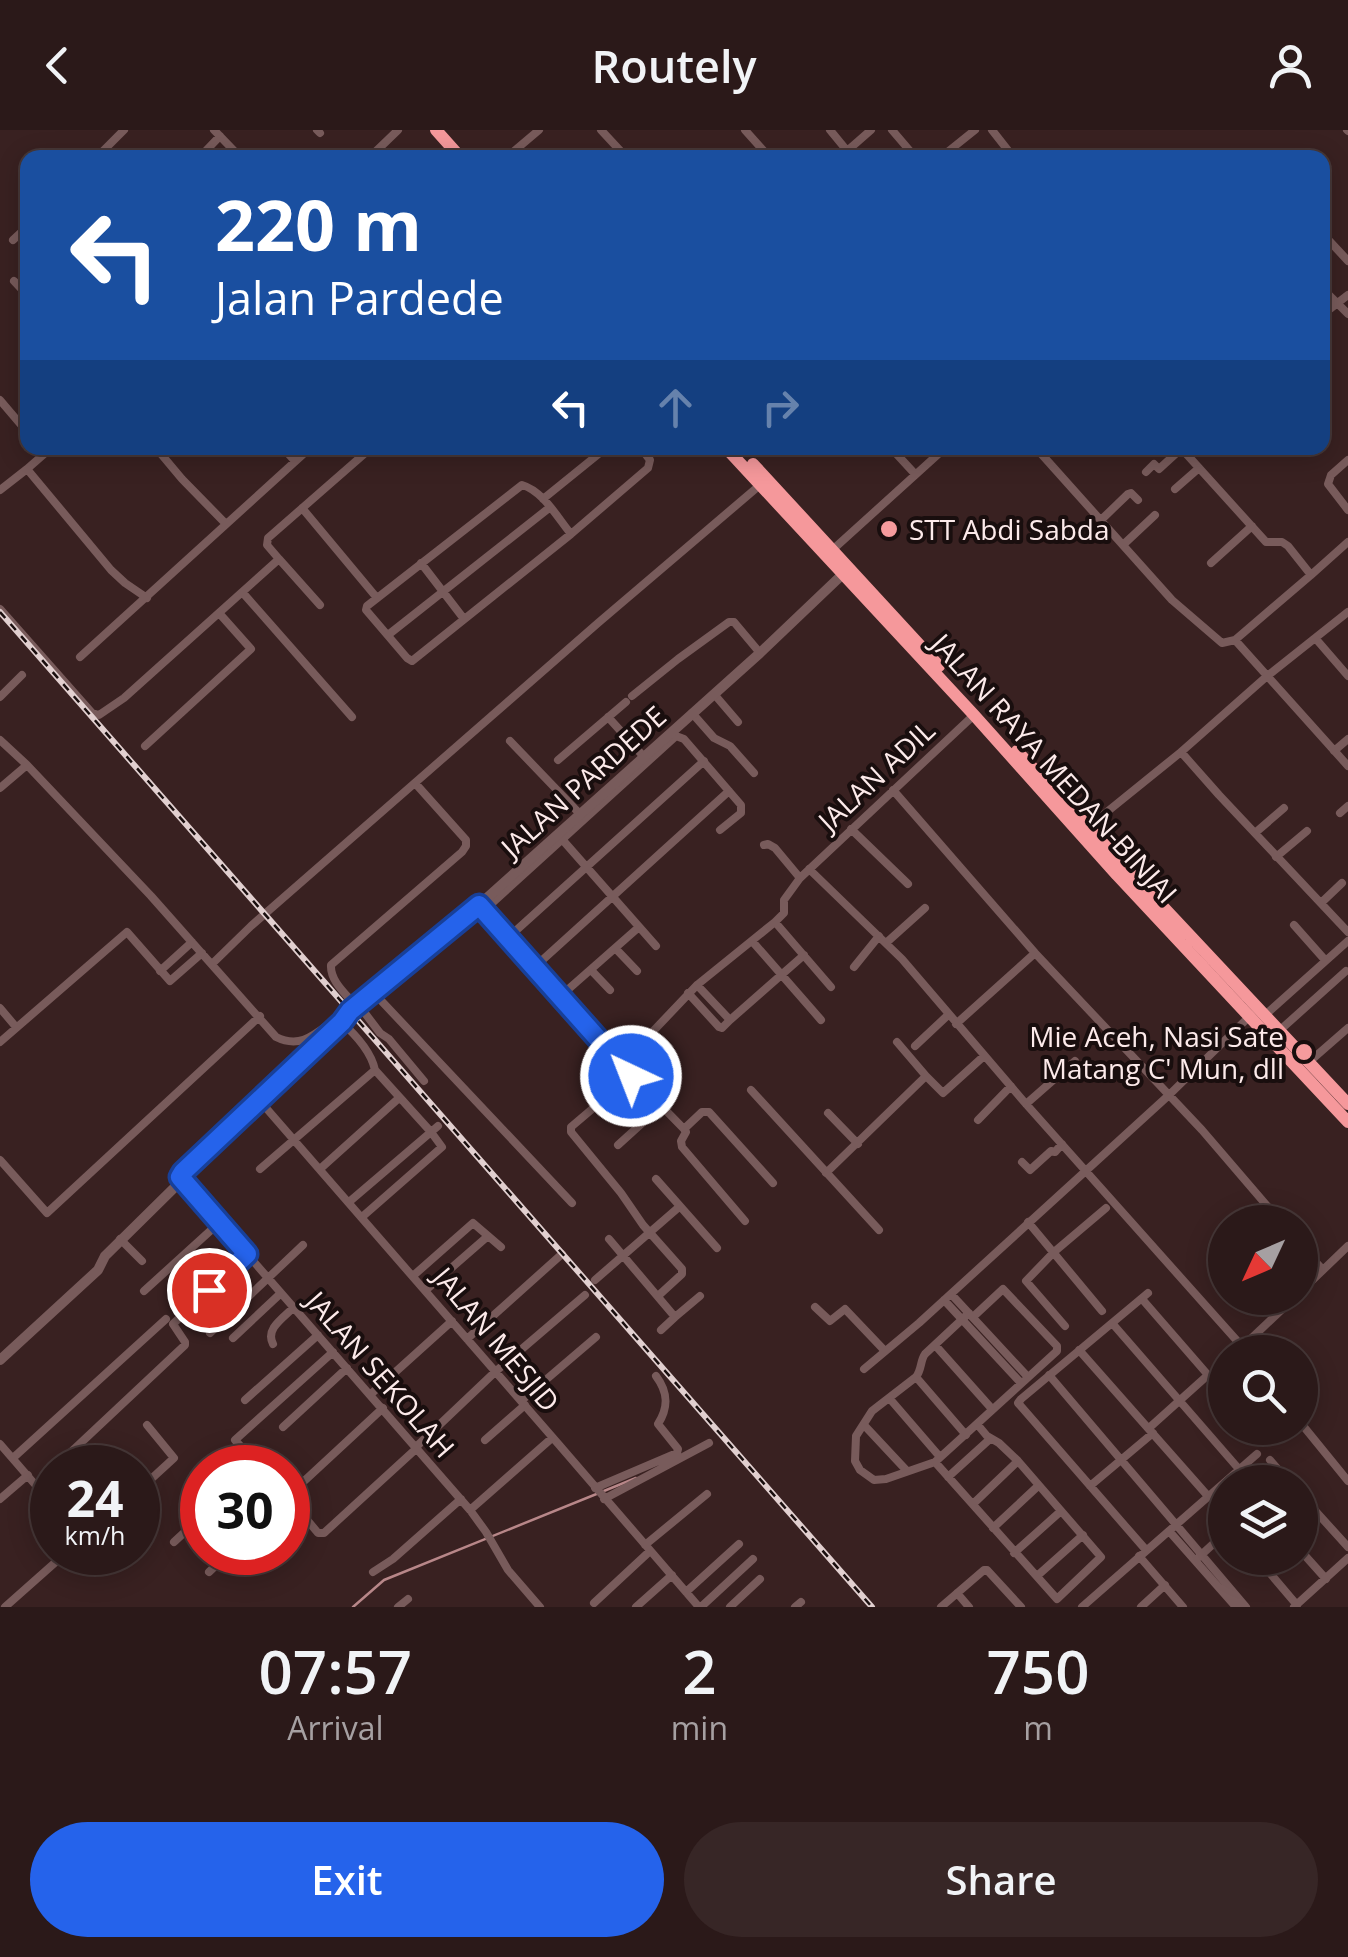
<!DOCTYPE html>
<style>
:root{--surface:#2b1919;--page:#372626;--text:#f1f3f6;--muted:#a6a0a2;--line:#473838;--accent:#2563eb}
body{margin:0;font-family:"Open Sans",sans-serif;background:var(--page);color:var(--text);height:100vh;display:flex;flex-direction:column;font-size:38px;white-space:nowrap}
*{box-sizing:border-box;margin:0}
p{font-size:32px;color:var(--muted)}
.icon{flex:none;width:55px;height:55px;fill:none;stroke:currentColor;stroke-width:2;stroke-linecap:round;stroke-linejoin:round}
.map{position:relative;height:1477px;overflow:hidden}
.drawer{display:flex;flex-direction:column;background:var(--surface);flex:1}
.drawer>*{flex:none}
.guide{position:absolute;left:20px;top:20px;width:1310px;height:305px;border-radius:20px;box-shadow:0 5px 25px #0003,0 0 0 2px var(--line);background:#1a4fa0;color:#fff;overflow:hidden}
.needle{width:65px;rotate:226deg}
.controls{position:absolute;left:1208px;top:1075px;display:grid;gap:20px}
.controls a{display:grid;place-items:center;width:110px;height:110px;border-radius:50%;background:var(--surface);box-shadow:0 5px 25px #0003,0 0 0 2px var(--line);font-size:50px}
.speed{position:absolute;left:30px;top:1315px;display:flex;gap:20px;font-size:50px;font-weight:700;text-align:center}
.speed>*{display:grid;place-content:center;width:130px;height:130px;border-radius:50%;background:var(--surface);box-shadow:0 5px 25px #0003,0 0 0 2px var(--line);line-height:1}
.speed small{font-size:25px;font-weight:400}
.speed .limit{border:15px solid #d22;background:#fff;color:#111}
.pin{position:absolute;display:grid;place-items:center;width:85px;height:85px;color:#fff;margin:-42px;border:5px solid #fff;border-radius:50%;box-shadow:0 2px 10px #0007}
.me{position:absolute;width:110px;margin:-55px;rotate:317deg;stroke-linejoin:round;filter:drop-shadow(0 0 8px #0008)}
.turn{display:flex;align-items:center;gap:35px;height:210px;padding:0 30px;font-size:45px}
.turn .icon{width:130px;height:130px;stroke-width:2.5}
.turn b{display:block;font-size:70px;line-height:85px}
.lanes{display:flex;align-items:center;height:95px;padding:0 30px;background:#0003;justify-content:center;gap:50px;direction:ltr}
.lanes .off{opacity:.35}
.eta{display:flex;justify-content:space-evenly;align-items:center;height:170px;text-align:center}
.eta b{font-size:60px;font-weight:600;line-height:70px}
.primary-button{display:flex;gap:20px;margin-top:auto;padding:20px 30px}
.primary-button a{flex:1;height:115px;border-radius:60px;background:var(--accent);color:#fff;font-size:40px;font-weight:600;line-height:115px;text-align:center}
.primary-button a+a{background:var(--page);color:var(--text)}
header{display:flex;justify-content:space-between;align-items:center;height:130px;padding:0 30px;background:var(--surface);font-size:45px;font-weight:600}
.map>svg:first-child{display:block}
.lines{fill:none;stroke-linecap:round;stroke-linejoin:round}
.stream{stroke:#b88789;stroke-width:2.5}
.street{stroke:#785b5b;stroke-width:8}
.secondary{stroke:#785b5b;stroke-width:10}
.highway{stroke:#f5989b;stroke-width:12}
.rail-casing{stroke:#e1cfcf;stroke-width:6}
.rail{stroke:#190e0e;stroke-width:2.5;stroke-dasharray:8;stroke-linecap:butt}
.route-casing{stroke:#184099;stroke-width:25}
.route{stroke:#2563eb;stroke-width:18}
.poi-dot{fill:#f59b9d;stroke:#190e0e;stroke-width:4}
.labels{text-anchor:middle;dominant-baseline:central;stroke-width:8;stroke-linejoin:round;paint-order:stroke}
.poi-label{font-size:28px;fill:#fceaea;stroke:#190e0e;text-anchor:start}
.street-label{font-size:28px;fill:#fceaea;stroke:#190e0e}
</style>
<header><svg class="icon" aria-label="back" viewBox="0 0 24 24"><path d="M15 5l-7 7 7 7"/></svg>Routely<svg class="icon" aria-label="person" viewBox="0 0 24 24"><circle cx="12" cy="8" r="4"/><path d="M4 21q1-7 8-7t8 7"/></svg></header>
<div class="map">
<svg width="1348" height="1477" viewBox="0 0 1348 1477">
<rect width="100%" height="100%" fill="#392121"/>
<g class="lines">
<path class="stream" d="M353,1477L384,1450L636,1348"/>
<path class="street" d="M214,0L241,28
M317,0L320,3
M601,0L627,28
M745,0L770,28
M830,0L853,28
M892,0L916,28
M992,0L1014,28
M1347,0L1348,1
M96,28L124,0
M199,28L220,6
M369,28L398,0
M506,28L539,0
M543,28L547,25
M839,28L871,0
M940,28L975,0
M1322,103L1348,131
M13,110L28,96
M14,151L28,166
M1322,158L1348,184
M1322,185L1348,165
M0,270L28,303
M51,318L27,339L111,440L125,453L147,468
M156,318L182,349L226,394
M283,318L295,331
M891,318L915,344
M1036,318L1172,470L1222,513L1235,510L1311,445
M1181,318L1266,412H1282L1288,416L1311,445L1348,412
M1348,330L1331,345L1328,354L1348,380
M1146,342L1154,334L1159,339L1182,318
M1175,359L1199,338
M0,360L27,339
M543,369L606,318
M302,378L377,468
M1101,390L1128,364L1131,363L1138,370
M571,404C557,387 543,361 522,355L367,476L366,480L407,528L412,531L571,404L648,338L650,330L641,318
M1124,414L1155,385
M829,423L945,318
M279,429L320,475
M421,433L464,489
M1211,433L1252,396
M243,463L352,587
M0,479L92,583L99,585L124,568L279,429L267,415L268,408L371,318
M388,505L549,378
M1316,509L1348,546
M1235,510L1348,636
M80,527L310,318
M714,564L738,592
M632,566L678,529L729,492H734L760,523
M0,567L22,545
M692,583L714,608L730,616L754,643
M608,587L644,627
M0,610L27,635
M510,611L579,683
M145,616L251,519L219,483
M1334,621L1348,609
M1181,622L1219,665L1348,802
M558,630L626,572
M0,658L27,635L151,766L276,907C300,919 314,905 333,891L339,890C354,903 371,921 375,940L431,1002L442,1017L362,1087
M893,660L1035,823L1202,1000L1281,1092
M1340,683L1348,676
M1087,698L1181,622L1266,547L1348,482
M851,699L908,754
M1255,703L1284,678
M560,707L656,816
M764,715L768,714L775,718L800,748
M1276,727L1307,701
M809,739L902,829L1026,974L1247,1222
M1321,773L1342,753
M775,792L831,857
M1294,795L1325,830
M511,805L704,631
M752,811L821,890
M886,813L925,778
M616,819L637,841
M212,834L251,796L598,493L760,355
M538,834L729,661
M531,835L598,911L684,999L702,982H709L773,1053
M854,837L879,806
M591,840L610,860
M160,841L192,812
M697,855L730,890L804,825
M373,862L572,1073
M564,863L639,797
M688,863L719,897L722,898L730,890
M358,874L380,903L389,909L424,951
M356,876C346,864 330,851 331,835L462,722L466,716V710L415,653
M0,878L16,897
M585,883L489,780L490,775L676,606L684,609L741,675V683L720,700
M1264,886L1348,811
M956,894L1035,823
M1279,901L1346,841
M0,912L127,802L170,851L202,823
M897,912L926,946
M915,916L948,885
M1309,932L1348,898
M621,935L697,855L775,792L784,783V770L800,748L974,585
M631,946L571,997V1002L621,1063L643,1095L682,1139V1144L658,1166
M751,960L879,1100
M260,971C407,1138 553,1308 699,1477
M1026,974L1075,931
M828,983L858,1014
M978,990L1011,956
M684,999L686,1002L681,1011L682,1017L745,1091
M618,1015L661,976
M0,1030L47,1083L260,886
M1022,1032L1030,1040L1051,1021L1055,1022L1062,1014
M260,1039L375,940
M320,1039L399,968
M826,1043L926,946L943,963L984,926
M180,1047L470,1380L486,1402L508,1440L540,1477
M656,1049L717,1118
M349,1072L438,996
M1028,1092L1102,1181
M120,1109L142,1131
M609,1109L675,1187L700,1166
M1300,1115L1323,1140
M414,1145L473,1093L501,1117
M595,1150L679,1077
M426,1160L488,1106
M144,1161L220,1092
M1300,1162L1348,1116
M951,1164L1027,1246
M1142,1169L1208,1245L1149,1298
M944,1170L1020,1252
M815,1177L830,1191L845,1179L884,1220
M1112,1193L1238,1338
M1065,1196L1026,1151L1054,1122L1106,1078
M661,1200L675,1187
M210,1203L303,1115
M233,1208L281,1163
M467,1209L562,1124
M273,1214C265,1199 283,1188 293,1178
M935,1215L992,1279
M1079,1220L1207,1365
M1237,1222L1294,1168
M864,1239L919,1193L1169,965L1251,885
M1219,1240L1225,1235
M1049,1245L1246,1477
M916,1247L872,1281L856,1306L855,1331L860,1340L874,1350L886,1349L935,1332L1057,1221V1216L1003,1159L973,1187
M371,1264L452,1191
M890,1269L940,1327
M245,1270L318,1205
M521,1271L596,1207
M1300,1292L1348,1351
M864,1295L907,1341
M283,1297L347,1238
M966,1305L916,1247C922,1239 920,1231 925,1224L969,1183
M485,1310L525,1275
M0,1314L52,1374
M416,1317L495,1242L585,1165
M13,1328L166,1189
M111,1328L120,1338
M1270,1330L1289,1352
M935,1332L1057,1469L1101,1427L1018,1331L999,1313L987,1306L977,1294
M54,1338L185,1215V1212L173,1194L247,1124
M260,1338L235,1310L333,1222
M948,1347L990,1309
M1090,1356L1153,1303
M595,1358L677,1323L678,1319L658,1294C669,1277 668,1262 656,1246
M138,1361L174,1328L147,1295
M1300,1364L1348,1417
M288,1366L383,1278
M288,1367L318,1403H324L417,1318
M0,1369L28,1345
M604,1369L709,1313
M973,1374L1018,1331
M470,1380L552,1308
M993,1398L1038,1356
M1169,1401L1236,1477
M174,1412L202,1386
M645,1415L707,1364
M1146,1420L1018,1273L1021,1269L1148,1163
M1300,1420L1326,1449
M1014,1423L1061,1381
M1139,1426L1183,1477
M1199,1427L1225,1403
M1257,1428L1297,1475
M209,1442L230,1422
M373,1442L393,1429L461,1369
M1037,1446L1083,1405
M686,1462L739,1414
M957,1463L969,1477
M594,1473L650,1421
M5,1477L67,1422
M398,1477L408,1469
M636,1477L672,1445
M701,1477L753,1429
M730,1477L760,1449
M795,1477L801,1472
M941,1477L984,1440H987L1021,1477
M1082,1477L1257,1324
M1141,1477L1165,1455
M1294,1477L1348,1428"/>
<path class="secondary" d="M0,1230L98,1140L105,1126L176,1056L183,1042L342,892L350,881L479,775L760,523L845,442"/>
<path class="highway" d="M436,0L461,28
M726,318L974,585L1117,745L1348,992
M753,334L939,536
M1017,621L1348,974"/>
<g class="rail-casing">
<path id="rail" d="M0,482L872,1477"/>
</g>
<use href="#rail" class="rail"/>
</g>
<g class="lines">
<g class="route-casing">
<path id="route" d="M209,1160L247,1124L180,1047L183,1042L342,892L350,881L479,775L631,946"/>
</g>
<use href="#route" class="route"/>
</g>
<g class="poi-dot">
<circle cx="889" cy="399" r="10"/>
<circle cx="1304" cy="922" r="10"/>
</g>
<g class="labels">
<g class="poi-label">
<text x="909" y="399">STT Abdi Sabda</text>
<text x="1284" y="906" text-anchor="end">Mie Aceh, Nasi Sate<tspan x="1284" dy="32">Matang C' Mun, dll</tspan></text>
</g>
<g class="street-label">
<text transform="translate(1055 638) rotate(48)">JALAN RAYA MEDAN-BINJAI</text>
<text transform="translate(876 645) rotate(-43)">JALAN ADIL</text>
<text transform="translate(583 651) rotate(-42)">JALAN PARDEDE</text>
<text transform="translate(497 1209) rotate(50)">JALAN MESJID</text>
<text transform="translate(381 1244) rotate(49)">JALAN SEKOLAH</text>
</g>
</g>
</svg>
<div class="controls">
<a><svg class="needle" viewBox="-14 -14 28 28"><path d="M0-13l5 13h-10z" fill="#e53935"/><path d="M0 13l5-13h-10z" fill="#a6a0a2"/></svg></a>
<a><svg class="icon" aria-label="search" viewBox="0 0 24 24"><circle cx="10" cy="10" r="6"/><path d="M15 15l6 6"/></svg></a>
<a><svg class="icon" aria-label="layers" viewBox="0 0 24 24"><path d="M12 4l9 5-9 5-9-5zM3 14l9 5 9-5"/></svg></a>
</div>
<div class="speed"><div>24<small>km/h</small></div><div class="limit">30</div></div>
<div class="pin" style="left:209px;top:1160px;background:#d93025"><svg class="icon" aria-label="arrive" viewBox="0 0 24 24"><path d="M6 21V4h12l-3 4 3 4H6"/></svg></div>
<svg class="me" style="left:631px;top:946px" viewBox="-20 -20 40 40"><circle r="17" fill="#2563eb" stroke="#fff" stroke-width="3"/><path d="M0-11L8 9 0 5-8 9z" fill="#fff"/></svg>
<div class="guide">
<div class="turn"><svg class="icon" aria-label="left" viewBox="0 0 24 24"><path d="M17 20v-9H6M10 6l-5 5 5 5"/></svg><div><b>220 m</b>Jalan Pardede</div></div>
<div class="lanes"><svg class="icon" aria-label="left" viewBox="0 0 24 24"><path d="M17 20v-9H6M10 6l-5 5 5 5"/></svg><svg class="icon off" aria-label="ahead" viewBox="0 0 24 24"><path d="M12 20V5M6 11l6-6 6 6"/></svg><svg class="icon off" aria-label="right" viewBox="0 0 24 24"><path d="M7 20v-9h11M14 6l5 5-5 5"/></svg></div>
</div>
</div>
<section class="drawer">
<div class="eta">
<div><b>07:57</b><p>Arrival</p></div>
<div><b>2</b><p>min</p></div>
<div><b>750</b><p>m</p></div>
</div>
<div class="primary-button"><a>Exit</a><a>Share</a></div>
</section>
